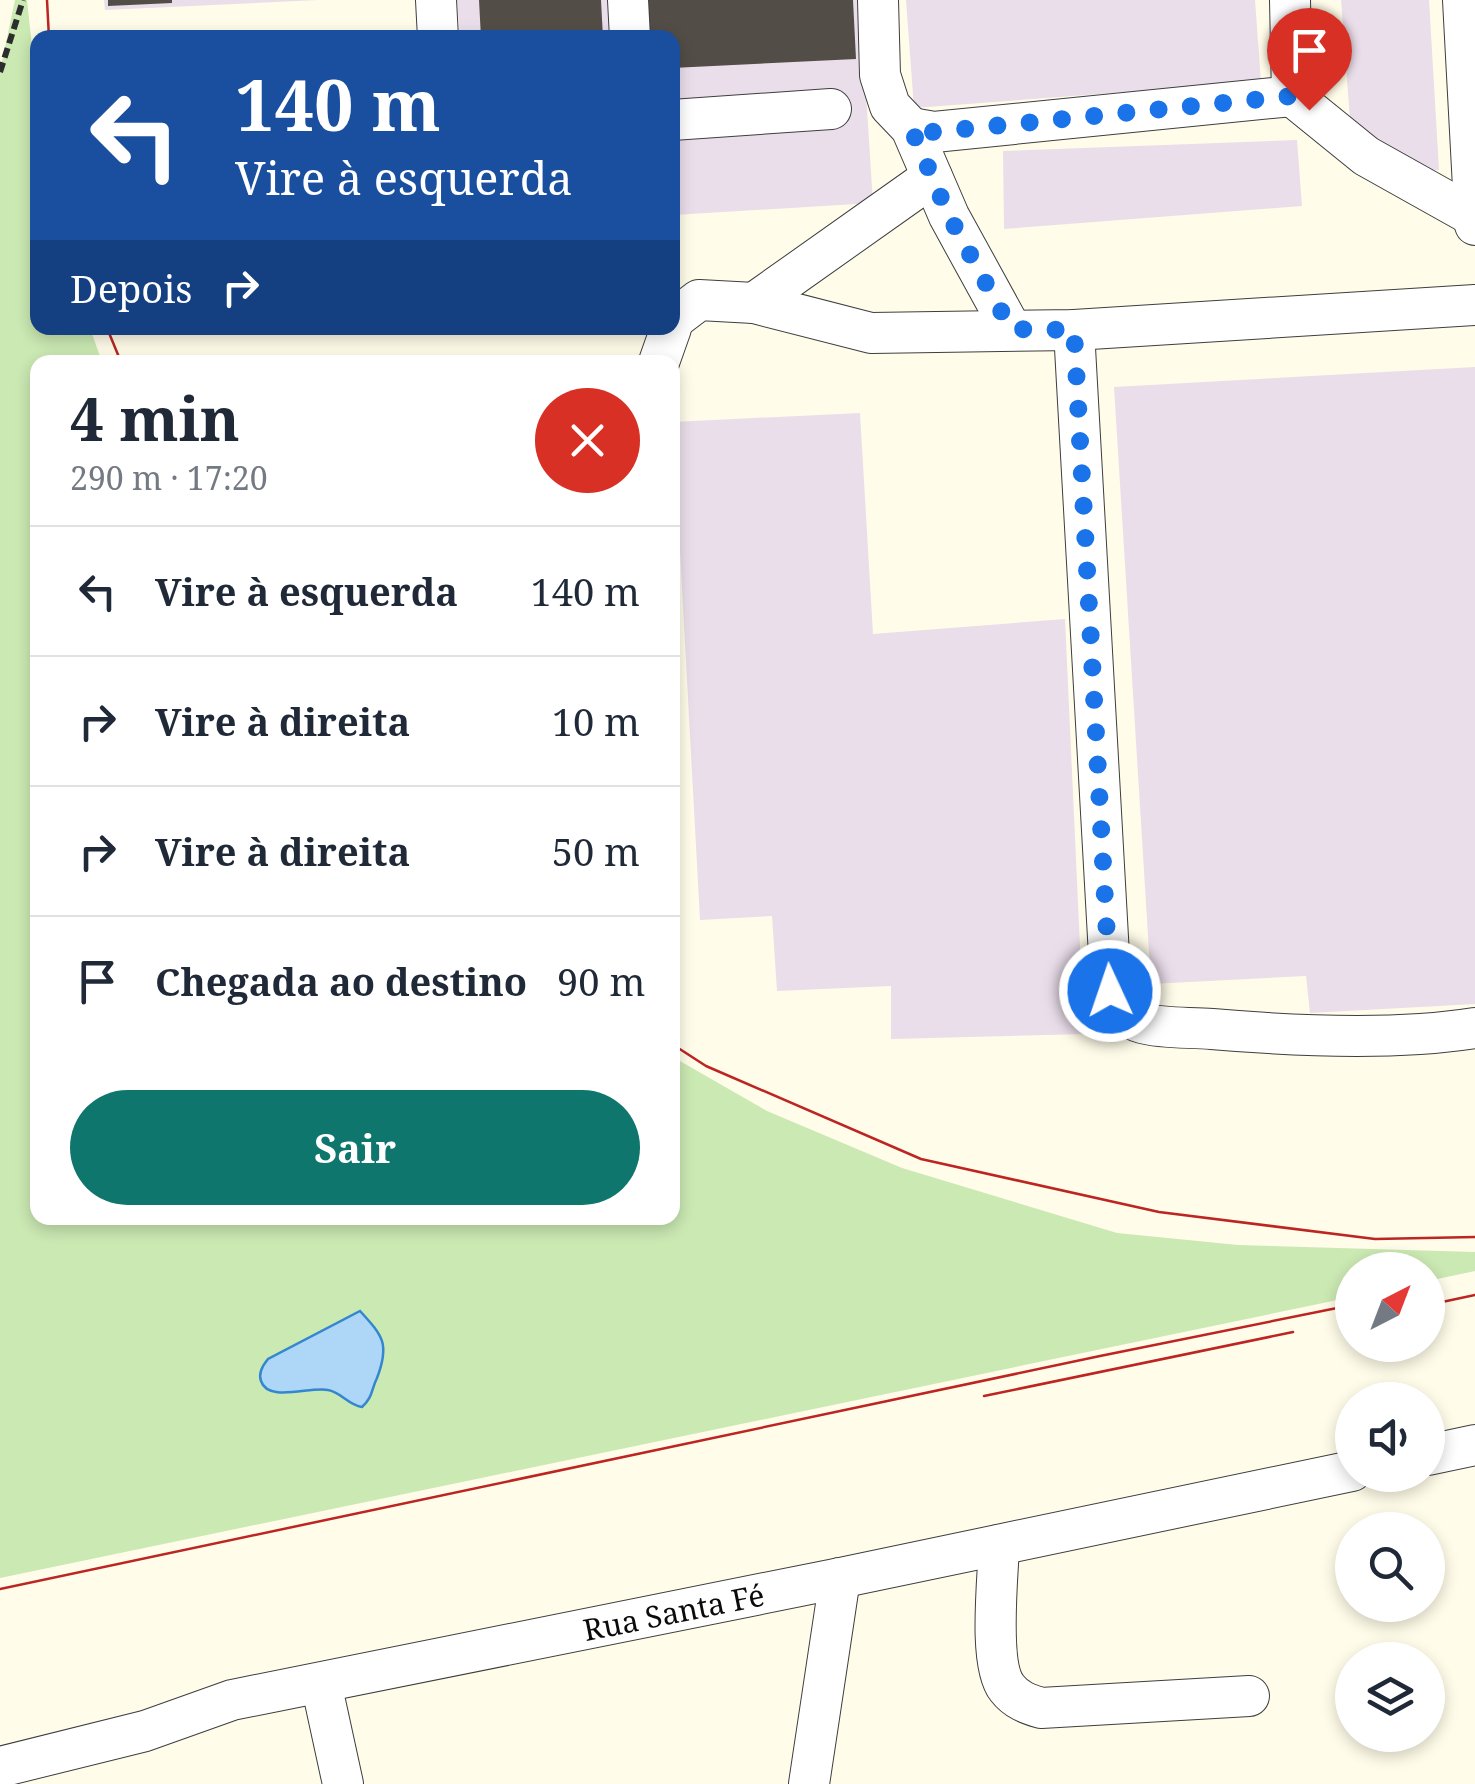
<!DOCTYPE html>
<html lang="pt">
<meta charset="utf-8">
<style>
:root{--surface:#fff;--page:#f2f2f3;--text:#1f2937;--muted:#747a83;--line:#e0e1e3;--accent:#0f766e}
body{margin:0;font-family:"Noto Serif",serif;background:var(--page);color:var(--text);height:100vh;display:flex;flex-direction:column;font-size:38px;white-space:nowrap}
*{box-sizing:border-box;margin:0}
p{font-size:32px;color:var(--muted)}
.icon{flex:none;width:55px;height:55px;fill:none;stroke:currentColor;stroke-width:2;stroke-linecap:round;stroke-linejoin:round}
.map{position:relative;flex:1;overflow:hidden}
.sheet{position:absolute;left:30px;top:355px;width:650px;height:870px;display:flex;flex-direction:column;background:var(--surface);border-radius:20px;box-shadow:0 5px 15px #0003}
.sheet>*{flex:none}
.top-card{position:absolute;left:30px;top:30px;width:650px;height:305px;border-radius:20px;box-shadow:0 5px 15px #0003;background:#1a4fa0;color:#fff;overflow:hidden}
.needle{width:65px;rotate:42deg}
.controls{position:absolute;left:1335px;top:1252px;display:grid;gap:20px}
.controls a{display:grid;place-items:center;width:110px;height:110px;border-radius:50%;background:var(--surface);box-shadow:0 5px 15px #0003;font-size:50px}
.pin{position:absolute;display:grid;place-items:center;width:85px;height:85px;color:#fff;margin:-102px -42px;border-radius:50% 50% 50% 0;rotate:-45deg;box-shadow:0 0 10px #0007}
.pin .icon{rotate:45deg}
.me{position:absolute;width:110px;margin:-55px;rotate:357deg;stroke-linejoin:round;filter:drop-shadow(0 0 8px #0008)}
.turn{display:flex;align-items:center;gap:35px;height:210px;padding:0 40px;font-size:45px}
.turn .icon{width:130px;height:130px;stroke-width:2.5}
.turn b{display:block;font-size:70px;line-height:85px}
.then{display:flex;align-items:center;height:95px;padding:0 40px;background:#0003;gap:20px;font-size:38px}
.round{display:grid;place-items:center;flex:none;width:105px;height:105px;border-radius:52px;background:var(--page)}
.headline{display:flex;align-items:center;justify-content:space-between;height:170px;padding:0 40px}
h1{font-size:60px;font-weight:700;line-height:75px}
.cta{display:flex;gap:20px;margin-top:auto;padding:20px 40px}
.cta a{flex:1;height:115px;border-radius:60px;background:var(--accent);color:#fff;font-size:40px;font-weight:700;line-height:115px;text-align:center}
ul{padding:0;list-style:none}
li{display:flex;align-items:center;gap:30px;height:130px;padding:0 40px;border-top:2px solid var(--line)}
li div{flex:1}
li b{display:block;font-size:38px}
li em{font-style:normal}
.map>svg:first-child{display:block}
.industrial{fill:#eadeea}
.green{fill:#cbe9b3}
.water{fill:#add6f7;stroke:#3386cf;stroke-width:2.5}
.building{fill:#534d47}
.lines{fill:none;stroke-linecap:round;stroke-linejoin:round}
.minor-casing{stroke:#3e3e3e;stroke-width:42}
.path{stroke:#2d2d2d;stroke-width:6;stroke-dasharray:10 5;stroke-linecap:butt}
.minor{stroke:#fff;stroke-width:40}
.tram{stroke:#bc2522;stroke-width:2.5}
.route{stroke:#1a73e8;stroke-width:18;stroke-dasharray:0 32.4}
.labels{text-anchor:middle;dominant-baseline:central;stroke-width:10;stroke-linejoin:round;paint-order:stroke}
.street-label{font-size:30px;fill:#0b0b0b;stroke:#fff}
</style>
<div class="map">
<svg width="1475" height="1784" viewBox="0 0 1475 1784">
<rect width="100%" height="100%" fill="#fffce9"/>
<path class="industrial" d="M104,0H318L105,10Z
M457,0H860L873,203L673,215L672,38L460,37Z
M906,0H1255L1261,82L914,108Z
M1341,0H1429L1439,170L1354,173Z
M1297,140L1302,206L1004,229L1003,151Z
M1475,367V1004L1310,1013L1306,976L1151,984L1114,387Z
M860,413L873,634L1065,619L1084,1034L891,1039V986L777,991L772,916L700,920L673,422Z"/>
<path class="green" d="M15,0H27L38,102V328H90L102,362H38V1218H672L673,1057L767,1111L902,1168L1117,1233L1238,1245L1475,1252V1271L1428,1281V1270H1352V1297L0,1578V71Z"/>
<path class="water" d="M360,1311C383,1336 390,1344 377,1378C371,1390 373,1397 362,1407C348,1405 341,1392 328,1390C311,1386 268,1403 261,1381C258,1373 263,1365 268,1359Z"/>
<path class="building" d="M108,0H172V3L108,6Z
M479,0H601L603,38H481Z
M645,0H853L856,59L672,68V38H647Z"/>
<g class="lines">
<g class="minor-casing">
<g id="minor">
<path d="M436,0L438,38"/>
<path d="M628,0L630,38"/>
<path d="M878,0L880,75L890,106L911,128L949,216L1011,329"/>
<path d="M1463,0L1475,225"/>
<path d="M1292,96L1366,156L1475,217"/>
<path d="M672,120L831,109"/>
<path d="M911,128L934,132L1292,96L1290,0"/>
<path d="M754,303L932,177"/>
<path d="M672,324L674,319L699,300L754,303L871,333L1074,330L1475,305"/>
<path d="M1074,330L1111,991C1119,1004 1126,1019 1142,1023C1164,1029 1190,1027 1212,1029C1294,1036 1394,1041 1475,1028"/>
<path d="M659,362L671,328"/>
<path d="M1428,1455L1475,1445"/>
<path d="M999,1545C998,1578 988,1664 1007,1688C1016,1700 1028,1704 1041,1708L1249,1696"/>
<path d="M321,1683L343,1784"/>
<path id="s1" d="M0,1767L145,1731L232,1700L840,1578L1352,1471"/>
<path d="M809,1784L840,1578"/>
</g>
</g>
<path class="path" d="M0,72L23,0"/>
<use href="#minor" class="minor"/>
<path class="tram" d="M47,0L49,38
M107,328L121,362
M672,1044L706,1066L921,1159L1159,1212L1375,1239L1475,1237
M1428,1305L1475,1295
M984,1396L1293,1332
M0,1589L1100,1356L1352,1305"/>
</g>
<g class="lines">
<path class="route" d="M1110,991L1074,330L1011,329L949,216L911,128L934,132L1292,96L1309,110"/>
</g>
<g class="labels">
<g class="street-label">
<text stroke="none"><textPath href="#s1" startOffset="692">Rua Santa Fé</textPath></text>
</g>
</g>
</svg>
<div class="controls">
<a><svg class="needle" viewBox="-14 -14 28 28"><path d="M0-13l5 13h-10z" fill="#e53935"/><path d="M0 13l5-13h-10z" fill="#747a83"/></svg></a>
<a><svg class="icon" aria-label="sound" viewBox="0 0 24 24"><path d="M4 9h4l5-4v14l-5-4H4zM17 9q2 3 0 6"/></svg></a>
<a><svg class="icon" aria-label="search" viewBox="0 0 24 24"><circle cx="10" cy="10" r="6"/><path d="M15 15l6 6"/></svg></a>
<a><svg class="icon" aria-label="layers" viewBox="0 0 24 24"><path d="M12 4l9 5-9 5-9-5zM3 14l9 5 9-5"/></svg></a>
</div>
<div class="pin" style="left:1309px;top:110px;background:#d93025"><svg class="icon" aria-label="arrive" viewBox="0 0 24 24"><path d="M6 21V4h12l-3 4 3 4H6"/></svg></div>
<svg class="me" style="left:1110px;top:991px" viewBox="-20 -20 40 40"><circle r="17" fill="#1a73e8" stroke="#fff" stroke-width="3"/><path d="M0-11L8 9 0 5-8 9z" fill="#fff"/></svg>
<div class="top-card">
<div class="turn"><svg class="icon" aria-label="left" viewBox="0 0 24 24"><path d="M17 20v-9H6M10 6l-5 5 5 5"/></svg><div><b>140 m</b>Vire à esquerda</div></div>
<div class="then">Depois<svg class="icon" aria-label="right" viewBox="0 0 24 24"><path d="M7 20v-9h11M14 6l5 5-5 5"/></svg></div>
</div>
<section class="sheet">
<div class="headline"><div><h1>4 min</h1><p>290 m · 17:20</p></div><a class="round" style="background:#d93025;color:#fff"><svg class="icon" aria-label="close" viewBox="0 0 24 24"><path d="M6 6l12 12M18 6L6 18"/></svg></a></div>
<ul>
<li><svg class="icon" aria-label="left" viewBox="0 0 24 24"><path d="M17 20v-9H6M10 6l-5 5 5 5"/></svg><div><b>Vire à esquerda</b></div><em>140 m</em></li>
<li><svg class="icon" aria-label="right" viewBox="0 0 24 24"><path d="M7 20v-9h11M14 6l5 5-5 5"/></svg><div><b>Vire à direita</b></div><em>10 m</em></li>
<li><svg class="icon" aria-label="right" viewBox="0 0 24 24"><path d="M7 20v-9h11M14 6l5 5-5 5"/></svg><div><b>Vire à direita</b></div><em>50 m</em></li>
<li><svg class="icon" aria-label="arrive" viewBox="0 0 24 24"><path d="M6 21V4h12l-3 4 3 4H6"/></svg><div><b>Chegada ao destino</b></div><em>90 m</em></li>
</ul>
<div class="cta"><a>Sair</a></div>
</section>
</div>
